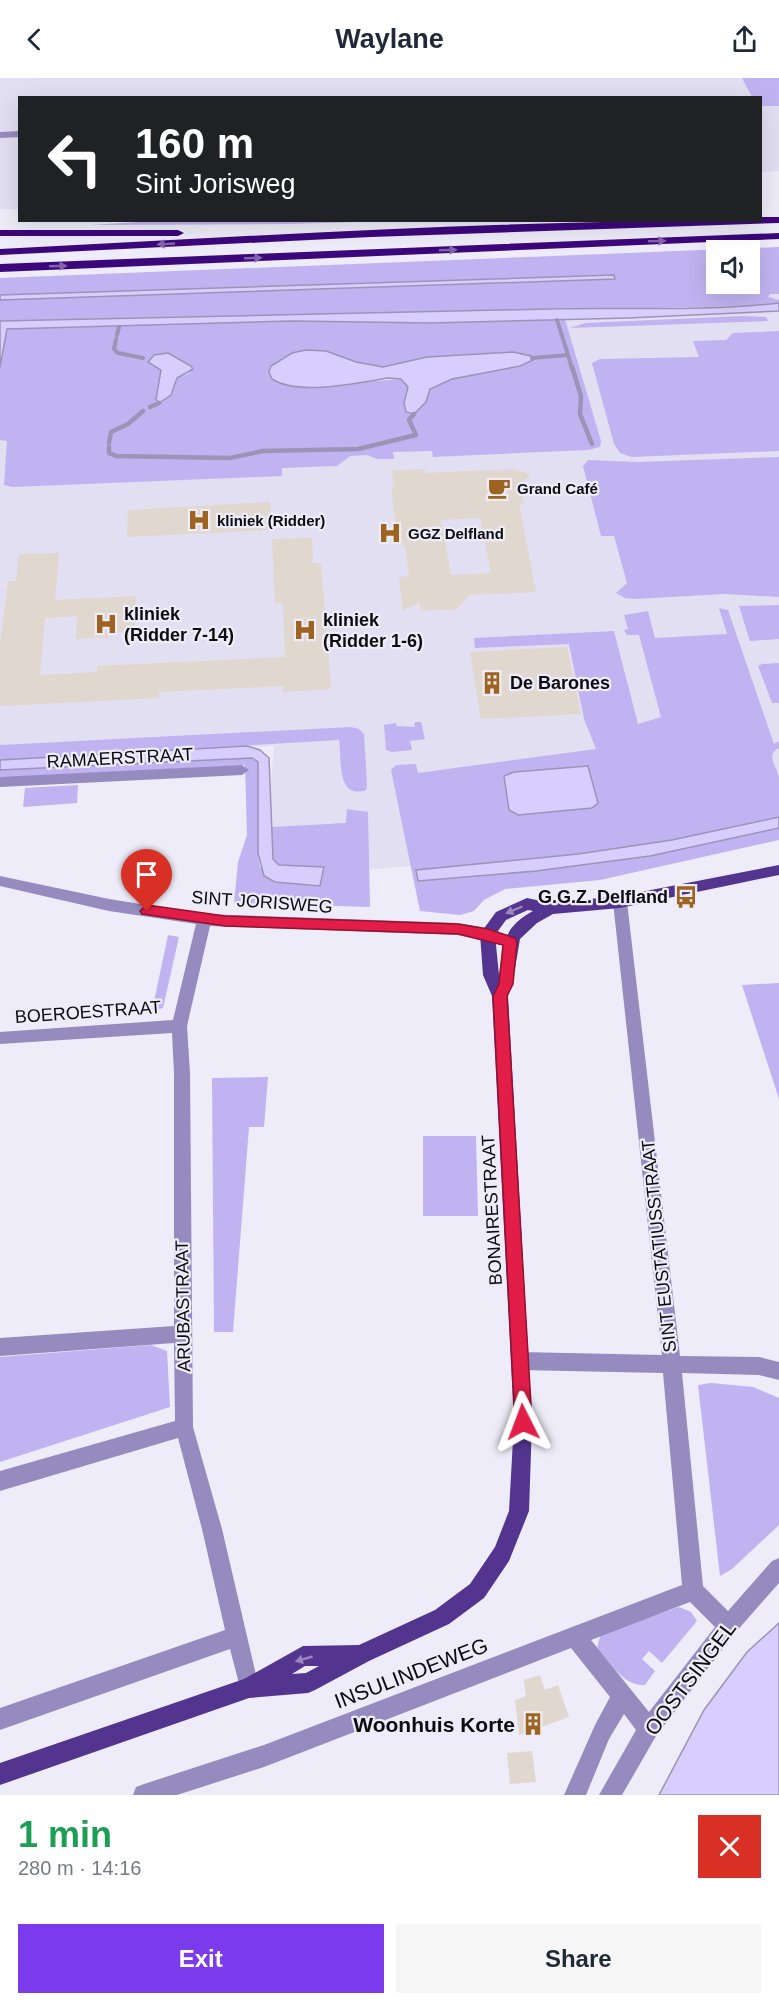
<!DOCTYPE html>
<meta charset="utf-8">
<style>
:root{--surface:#fff;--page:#f6f6f7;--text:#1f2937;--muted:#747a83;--accent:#7c3aed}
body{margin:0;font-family:Arial,sans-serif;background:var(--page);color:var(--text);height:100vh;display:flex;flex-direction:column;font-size:22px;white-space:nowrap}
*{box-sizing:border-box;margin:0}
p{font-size:20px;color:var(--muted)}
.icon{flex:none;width:33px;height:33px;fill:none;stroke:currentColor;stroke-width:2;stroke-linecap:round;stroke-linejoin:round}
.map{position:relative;height:1717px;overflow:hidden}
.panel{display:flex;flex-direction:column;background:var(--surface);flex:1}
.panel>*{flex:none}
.banner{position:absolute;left:18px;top:18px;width:744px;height:126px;border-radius:0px;box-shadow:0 6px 24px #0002;background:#202124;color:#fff;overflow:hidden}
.tools{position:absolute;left:706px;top:162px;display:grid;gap:12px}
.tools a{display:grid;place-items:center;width:54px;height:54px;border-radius:0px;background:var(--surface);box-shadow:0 6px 24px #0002;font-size:30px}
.pin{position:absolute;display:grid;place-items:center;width:51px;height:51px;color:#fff;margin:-62px -26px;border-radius:50% 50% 50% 0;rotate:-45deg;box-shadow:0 0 6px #0007}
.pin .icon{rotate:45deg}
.me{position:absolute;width:66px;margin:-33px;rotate:357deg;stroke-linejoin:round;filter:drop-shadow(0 0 4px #0008)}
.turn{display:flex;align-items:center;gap:21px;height:126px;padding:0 18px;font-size:27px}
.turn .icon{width:78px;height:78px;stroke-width:2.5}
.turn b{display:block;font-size:42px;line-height:51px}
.round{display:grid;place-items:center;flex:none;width:63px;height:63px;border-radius:0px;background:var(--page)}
.headline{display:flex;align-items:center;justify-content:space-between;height:102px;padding:0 18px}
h1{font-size:36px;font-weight:800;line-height:45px;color:#1e9e55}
.button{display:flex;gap:12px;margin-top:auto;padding:12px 18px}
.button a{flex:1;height:69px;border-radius:0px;background:var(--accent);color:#fff;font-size:24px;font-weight:800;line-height:69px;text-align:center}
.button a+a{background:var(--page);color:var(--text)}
header{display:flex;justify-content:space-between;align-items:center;height:78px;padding:0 18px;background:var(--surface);font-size:27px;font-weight:800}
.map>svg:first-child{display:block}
.built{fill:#e2dff2}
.green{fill:#c1b3f1;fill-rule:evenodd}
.water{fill:#d8cefd;stroke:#9b94b6;stroke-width:1.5}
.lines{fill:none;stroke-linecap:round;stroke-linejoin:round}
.stream-far1{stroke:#9b94b6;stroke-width:4}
.stream{stroke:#9b94b6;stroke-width:4.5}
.building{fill:#e0d7ce;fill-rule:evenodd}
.minor{fill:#968bbe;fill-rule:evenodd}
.major{fill:#53358f;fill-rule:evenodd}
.highway{fill:#3d077c;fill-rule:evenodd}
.oneway{fill:#8463ae}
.oneway2{fill:#9987be}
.route{fill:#e11d48;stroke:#92132f;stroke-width:1.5}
.labels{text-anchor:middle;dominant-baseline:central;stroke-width:4.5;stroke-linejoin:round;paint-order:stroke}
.far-poi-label{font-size:15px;font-weight:bold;fill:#0c0b0f;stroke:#eeecf8;text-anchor:start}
.poi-label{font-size:18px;font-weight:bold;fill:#0c0b0f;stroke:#eeecf8;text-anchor:start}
.street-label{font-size:18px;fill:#0c0b0f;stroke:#eeecf8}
.near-street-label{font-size:21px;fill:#0c0b0f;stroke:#eeecf8}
.near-poi-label{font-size:21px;font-weight:bold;fill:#0c0b0f;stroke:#eeecf8;text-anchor:end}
</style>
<header><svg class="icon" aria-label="back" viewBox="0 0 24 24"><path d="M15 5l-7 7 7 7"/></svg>Waylane<svg class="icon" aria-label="share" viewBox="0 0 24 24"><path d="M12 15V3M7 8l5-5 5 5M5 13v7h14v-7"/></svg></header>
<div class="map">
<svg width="779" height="1717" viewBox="0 0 779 1717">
<rect width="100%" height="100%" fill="#eeecf8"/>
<path class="built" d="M0,0H779V93L761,94L760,20H20L19,131H0Z
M779,211V729L633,768L345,794L263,795L274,668L0,677V242Z"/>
<path class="green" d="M742,0H779V28H761L760,20L752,19Z
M155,143V142L396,143L288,146L90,147Z
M779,169V216H770L768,219L779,222V225L752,228L0,243V200ZM717,172H750V206H717Z
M743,238L766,239L768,243L570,250L585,245Z
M565,241L601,363L600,369L588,372L433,379L432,373L393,374L394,381H377L367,377L350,378L337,388L282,390V398L13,409L4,407L7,363L0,362V289L7,251L292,243L430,245ZM306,272L326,273L356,284L383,289L427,279L513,274L531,278L533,282C501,297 462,292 430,311L426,324L404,325L408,309L401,301L336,306L281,280ZM161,292L190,295L177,300L171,317L157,314Z
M779,253V373L632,379L620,375L614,366L592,285L600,281L699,279L693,263L726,262L733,255Z
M779,379V519L725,516L634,521L625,520L616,515L627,505L614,458H601L583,388L588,382L637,384Z
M779,527V561L750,563L739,528Z
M719,530L728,532L774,666L779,663V670C765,677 777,689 779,699C779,711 779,727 779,739L672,762L578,776L417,792L536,793L650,778L779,750V762L600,802L505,811L484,822L474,833L460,837L420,833L391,692L396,687L416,686L418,695L596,671L584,641L569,566L475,570L474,560L614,553L638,646L661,639L639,557H627L624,552L628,551L624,537L648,533L655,560L727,556Z
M779,585V625H772L758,588L762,586Z
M415,644H421L425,661L410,663L412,672L392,674L386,672L384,647L396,645L397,648L414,649Z
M351,649L359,651L364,656L367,706L366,712C336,722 342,681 339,662L0,682V667Z
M245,679L258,683V775L260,789H324L279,787L273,781L272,749L346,745L347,731L368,734L370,829L234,825L238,784L247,757L245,687L0,700V692Z
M78,707L77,725L23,729L25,710Z
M168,857L179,859L163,930L152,933Z
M779,905V1021L742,907Z
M268,999L264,1049H249L233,1254H214L212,1000Z
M423,1058H476L478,1138H423Z
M151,1267L167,1273L170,1329L0,1384V1279Z
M711,1305L753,1309L779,1320V1447L732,1491L720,1498L698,1307Z
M679,1529L691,1534L697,1543L662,1585L649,1573L642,1581L655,1593L645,1607C624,1609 610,1584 597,1570L601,1555Z"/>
<path class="water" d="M614,197L615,201L0,222V217Z
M779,225V233L628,240L430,245L292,243L7,251L0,289V243C183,238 365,236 548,231C625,229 702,234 779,225Z
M306,272L326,273L356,284L383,289L427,279L513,274L531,278L533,282L520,288L452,301L430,311L426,324L414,336L406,334L404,325L408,309L401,301L388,300C357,305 298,318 272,301L269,294L271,288L292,275Z
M168,275L191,288L193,291L177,300L171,317L159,325L156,321L161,292L148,284L154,277Z
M247,668L260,672L269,680L273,781L279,787L324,789L320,808L275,804L264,798L258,775V684L252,680L0,692V682Z
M588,688L598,725L592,730L518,737L509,732L504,698L514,694Z
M779,739V750L650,778L536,793L418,803L416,792L578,776L672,762Z
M779,1545V1717H659L704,1632L747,1574Z"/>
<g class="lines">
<path class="stream-far1" d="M117,257L119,249
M116,261L114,271L118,275L143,280
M568,277L572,291
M532,280L568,277L557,242"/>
<path class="stream" d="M572,289L581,318L580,336L592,366
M150,329L159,325
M109,365L111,354L128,346L143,333
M109,369V375L116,378L230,380L263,373L358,371L416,357L409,342L414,336"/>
</g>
<path class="building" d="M425,391V395L513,391L531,396L520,408L524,425L519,426L536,514L469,517L457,531L421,533L419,524L403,533L399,499L409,498L405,468H402L401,456H397L391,408H394L392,392ZM480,440L491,495L451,497L441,442Z
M270,424L272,452L127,459L128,432Z
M312,460L313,485H321L331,611L283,614V608L159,614V620L0,628V567L8,503H16L19,476L59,475L55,522L136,518L135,553L109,555V560L76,561L77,538L45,540L40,597L97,594V588L285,579L283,525H275L272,461Z
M567,569L581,636L481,641L470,574Z
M540,1597L545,1612L558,1607L569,1639L519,1657L515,1622L526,1618L524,1602Z
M532,1673L536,1704L510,1706L507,1675Z"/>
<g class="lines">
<path class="minor" d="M20,53V59L0,60V54Z
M242,687L249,692L242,697L0,709V699Z
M0,798L109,821L204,836L458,845L487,850L515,860L518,864L515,868C508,870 469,859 458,857L210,848L187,948L190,995L193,1349L222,1451L259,1610L256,1617L249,1620L242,1617L230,1571L0,1652V1630L225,1552L202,1451L178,1360L0,1413V1393L175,1343L174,1265L0,1278V1260L174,1248V995L172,955L0,966V954L173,942L196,846L109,833L0,808Z
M620,818L625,820L627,824L680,1278L759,1279L779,1284V1302L759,1297L682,1295L703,1508L728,1533L772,1483L779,1480V1505L735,1555L656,1658L622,1717H599L636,1652L624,1636L609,1661L586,1717H564L595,1647L610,1619L571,1570L264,1689L177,1717H133L136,1709L144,1706L264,1667L682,1507L663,1295L520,1292L514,1289L511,1283L514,1277L520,1274L662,1277L613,824L615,820ZM690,1524L715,1549L649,1634L591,1562Z"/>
<path class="major" d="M779,787V797L620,830L553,836L537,845L520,861L513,902L508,918L532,1344L529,1433L509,1483L484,1520L449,1546L369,1583L315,1612L308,1615L249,1620L0,1707V1685L244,1601L303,1568L359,1567L435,1532L470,1506L495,1469L509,1433L514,1344L492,918L483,897L480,856L496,834L527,820L550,825L620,818ZM528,832L533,833C502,850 504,866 499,897L495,857L506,842ZM305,1588H319L306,1595L292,1596Z"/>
<path class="highway" d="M760,139H779V145L371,159L0,177V171C253,158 507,142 760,142Z
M0,152H178L184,155L178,158H0Z
M779,155V161L0,194V186Z"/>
</g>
<defs><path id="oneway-solid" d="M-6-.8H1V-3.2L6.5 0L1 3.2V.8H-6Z" transform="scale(1.5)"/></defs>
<g class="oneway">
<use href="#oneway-solid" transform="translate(657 163) rotate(-2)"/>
<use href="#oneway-solid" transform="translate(166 166) rotate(177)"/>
<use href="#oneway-solid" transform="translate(448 172) rotate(-2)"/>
<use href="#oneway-solid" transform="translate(253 180) rotate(-2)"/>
<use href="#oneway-solid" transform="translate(58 188) rotate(-2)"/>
</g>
<g class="oneway2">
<use href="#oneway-solid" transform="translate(514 832) rotate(157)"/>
<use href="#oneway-solid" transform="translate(304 1581) rotate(164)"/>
</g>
<path class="route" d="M147,827L225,838L458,846L488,851L515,860L517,864L513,906L507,918L532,1344L529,1350L523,1352L517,1350L515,1344L493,918L499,906L503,867L458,856L225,848L142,836L140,833Z"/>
<defs>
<g id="cafe-bare" transform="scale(1.8)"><path d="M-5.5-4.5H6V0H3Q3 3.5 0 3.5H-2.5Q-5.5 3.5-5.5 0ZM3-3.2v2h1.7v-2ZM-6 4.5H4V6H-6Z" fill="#9c641f" stroke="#eeecf8" stroke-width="2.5" paint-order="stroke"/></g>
<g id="hospital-bare" transform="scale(1.8)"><path d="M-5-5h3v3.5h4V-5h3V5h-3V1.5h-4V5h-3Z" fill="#9c641f" stroke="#eeecf8" stroke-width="2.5" paint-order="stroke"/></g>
<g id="building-bare" transform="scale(1.8)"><path d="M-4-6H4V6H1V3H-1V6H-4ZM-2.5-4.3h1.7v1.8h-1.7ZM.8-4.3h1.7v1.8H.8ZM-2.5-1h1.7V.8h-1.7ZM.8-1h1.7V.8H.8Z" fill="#9c641f" stroke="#eeecf8" stroke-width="2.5" paint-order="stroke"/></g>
<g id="bus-bare" transform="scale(1.8)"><path d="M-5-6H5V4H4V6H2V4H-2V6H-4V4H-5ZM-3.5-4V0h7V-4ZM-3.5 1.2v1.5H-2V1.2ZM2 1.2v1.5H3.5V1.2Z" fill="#9c641f" stroke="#eeecf8" stroke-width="2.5" paint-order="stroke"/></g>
</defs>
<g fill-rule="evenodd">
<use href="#cafe-bare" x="499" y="410"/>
<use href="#hospital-bare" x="199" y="442"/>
<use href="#hospital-bare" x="390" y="455"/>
<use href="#hospital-bare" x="106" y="546"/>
<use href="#hospital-bare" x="305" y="552"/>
<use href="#building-bare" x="492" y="605"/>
<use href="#bus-bare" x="686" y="819"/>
<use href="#building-bare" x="533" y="1646"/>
</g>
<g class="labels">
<g class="far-poi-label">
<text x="517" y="410">Grand Café</text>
<text x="217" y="442">kliniek (Ridder)</text>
<text x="408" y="455">GGZ Delfland</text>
</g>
<g class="poi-label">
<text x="124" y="536">kliniek<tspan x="124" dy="21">(Ridder 7-14)</tspan></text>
<text x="323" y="542">kliniek<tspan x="323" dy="21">(Ridder 1-6)</tspan></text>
<text x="510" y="605">De Barones</text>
<text x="668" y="819" text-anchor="end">G.G.Z. Delfland</text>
</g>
<g class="street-label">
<text transform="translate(120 680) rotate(-3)">RAMAERSTRAAT</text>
<text transform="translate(262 824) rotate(4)">SINT JORISWEG</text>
<text transform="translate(88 934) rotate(-4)">BOEROESTRAAT</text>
<text transform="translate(492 1132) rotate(-93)">BONAIRESTRAAT</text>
<text transform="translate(659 1168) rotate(-96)">SINT EUSTATIUSSTRAAT</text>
<text transform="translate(183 1228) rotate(-91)">ARUBASTRAAT</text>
</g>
<g class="near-street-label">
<text transform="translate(411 1595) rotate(-21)">INSULINDEWEG</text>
<text transform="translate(690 1600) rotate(-53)">OOSTSINGEL</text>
</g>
<g class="near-poi-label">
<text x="515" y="1646">Woonhuis Korte</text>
</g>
</g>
</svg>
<div class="tools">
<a><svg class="icon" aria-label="sound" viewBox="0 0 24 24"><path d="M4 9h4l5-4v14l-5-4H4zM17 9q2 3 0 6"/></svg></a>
</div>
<div class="pin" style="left:147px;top:833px;background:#d93025"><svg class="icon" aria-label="arrive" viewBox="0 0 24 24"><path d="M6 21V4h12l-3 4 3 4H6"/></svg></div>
<svg class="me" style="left:523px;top:1344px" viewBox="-20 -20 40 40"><path d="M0-17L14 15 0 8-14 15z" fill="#e11d48" stroke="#fff" stroke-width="4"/></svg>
<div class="banner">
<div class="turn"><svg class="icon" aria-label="left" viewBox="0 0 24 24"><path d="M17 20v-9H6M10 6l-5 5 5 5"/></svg><div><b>160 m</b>Sint Jorisweg</div></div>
</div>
</div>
<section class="panel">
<div class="headline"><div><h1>1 min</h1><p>280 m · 14:16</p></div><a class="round" style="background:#d93025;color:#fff"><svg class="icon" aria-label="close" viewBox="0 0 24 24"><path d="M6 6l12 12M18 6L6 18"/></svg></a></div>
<div class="button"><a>Exit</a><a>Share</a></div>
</section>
